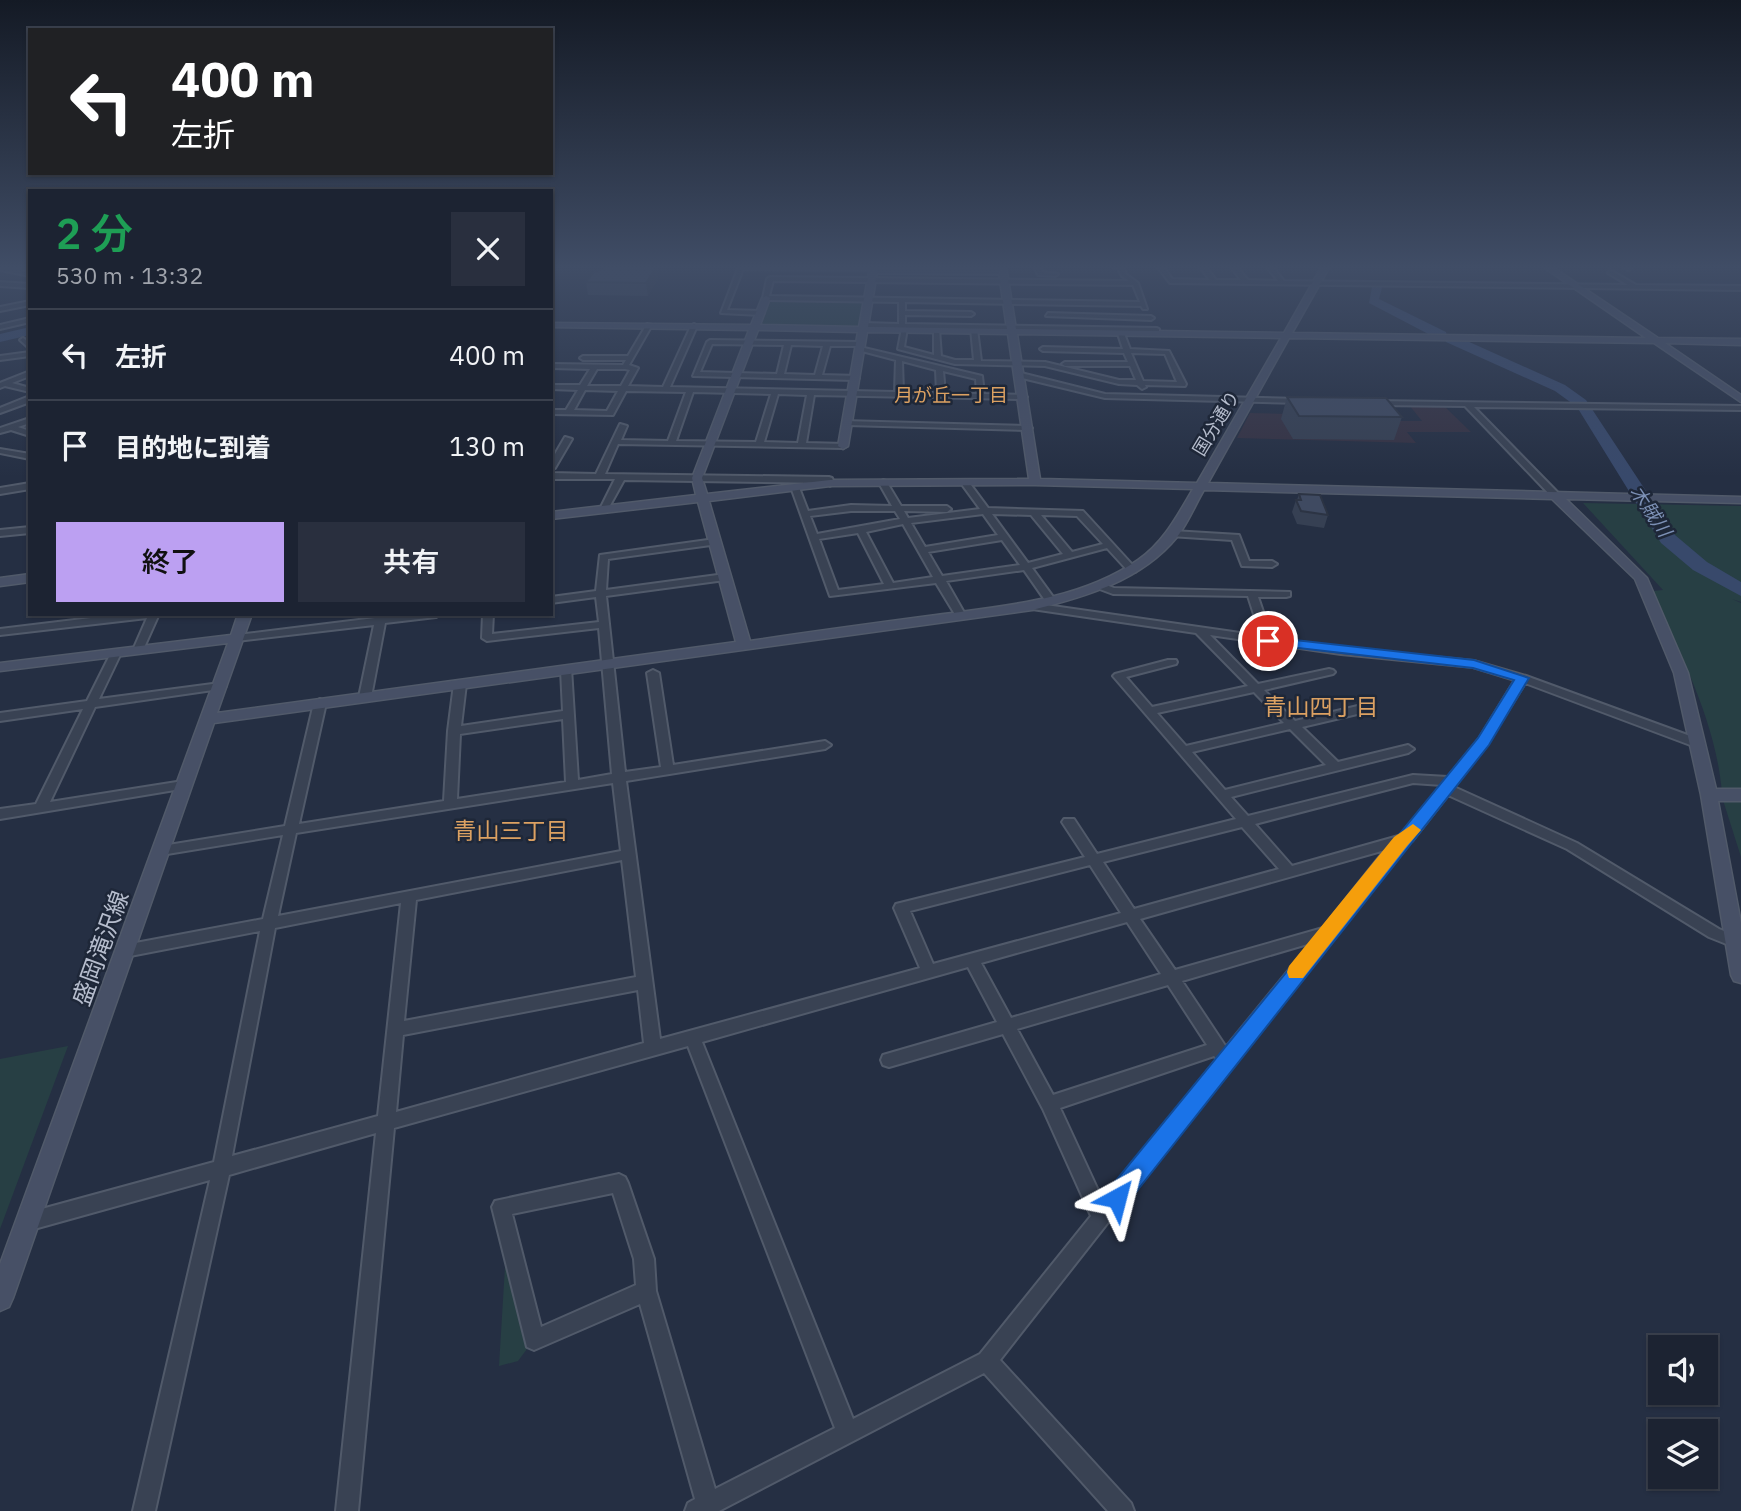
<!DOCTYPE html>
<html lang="ja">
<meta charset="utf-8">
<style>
:root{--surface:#1c2332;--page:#292f3e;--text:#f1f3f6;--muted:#a0a4ac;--line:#3a404d;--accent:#bca0f2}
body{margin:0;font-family:"IBM Plex Sans","Noto Sans JP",sans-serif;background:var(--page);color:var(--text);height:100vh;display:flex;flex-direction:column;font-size:26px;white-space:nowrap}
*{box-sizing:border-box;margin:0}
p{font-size:23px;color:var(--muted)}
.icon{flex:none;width:38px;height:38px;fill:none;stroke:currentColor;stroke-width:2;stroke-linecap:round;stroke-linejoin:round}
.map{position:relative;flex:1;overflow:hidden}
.drawer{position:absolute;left:28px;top:189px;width:525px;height:427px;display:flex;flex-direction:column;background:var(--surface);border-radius:0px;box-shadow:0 2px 5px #0004,0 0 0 2px var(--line)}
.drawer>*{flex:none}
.top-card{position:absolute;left:28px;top:28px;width:525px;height:147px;border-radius:0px;box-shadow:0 2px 5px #0004,0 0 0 2px var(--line);background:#202124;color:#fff;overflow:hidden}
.controls{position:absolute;left:1648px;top:1335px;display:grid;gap:14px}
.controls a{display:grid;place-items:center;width:70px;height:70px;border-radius:0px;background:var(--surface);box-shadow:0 2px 5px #0004,0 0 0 2px var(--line);font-size:35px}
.pin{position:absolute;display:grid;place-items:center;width:60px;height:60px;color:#fff;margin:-30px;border:4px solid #fff;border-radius:50%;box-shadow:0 2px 7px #0007}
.me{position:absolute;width:77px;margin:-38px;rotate:38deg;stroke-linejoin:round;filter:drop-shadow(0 0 5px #0008)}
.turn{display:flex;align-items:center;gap:24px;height:147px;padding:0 28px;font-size:32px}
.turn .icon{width:91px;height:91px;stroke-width:2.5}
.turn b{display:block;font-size:49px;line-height:60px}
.round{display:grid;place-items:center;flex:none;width:74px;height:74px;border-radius:0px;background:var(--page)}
.headline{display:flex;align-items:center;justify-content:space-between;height:119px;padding:0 28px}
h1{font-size:42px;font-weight:600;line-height:52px;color:#1e9e55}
.action{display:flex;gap:14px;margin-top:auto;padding:14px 28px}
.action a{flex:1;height:80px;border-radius:0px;background:var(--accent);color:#111;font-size:28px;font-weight:600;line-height:80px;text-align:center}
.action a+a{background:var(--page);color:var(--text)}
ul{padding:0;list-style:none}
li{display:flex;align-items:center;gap:21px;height:91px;padding:0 28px;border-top:2px solid var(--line)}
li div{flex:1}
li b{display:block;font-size:26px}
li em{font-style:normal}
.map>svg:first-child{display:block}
.medical{fill:#353243}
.green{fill:#273f44}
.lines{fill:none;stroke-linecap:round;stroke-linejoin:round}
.river{fill:#38496b;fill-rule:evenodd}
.street-casing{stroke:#515a6a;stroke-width:4}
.secondary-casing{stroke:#515a6a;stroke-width:3}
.street{fill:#394253;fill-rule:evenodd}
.secondary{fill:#475066;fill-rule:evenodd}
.wall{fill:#364053}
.shaded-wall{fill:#2c3444}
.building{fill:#3f4a61;stroke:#2c3444;stroke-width:2}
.route{fill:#1a73e8;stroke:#114b97;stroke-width:2}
.slow{fill:#f59e0b}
.labels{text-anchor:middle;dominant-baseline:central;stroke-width:5;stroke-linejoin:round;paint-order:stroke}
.far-street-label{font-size:18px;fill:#b6bdcd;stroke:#1e2738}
.far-neighbourhood-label{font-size:19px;fill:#dca162;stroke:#1e2738}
.far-water-label{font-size:19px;font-style:italic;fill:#7c90b5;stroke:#1e2738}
.neighbourhood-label{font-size:23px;fill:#dca162;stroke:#1e2738}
.near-street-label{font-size:24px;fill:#b6bdcd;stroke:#1e2738}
</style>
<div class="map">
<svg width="1741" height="1511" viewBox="0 0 1741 1511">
<rect width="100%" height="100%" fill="#252f43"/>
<path class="medical" d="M1409,405L1444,406L1471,432H1407L1416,443L1237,438L1250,413L1393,417L1396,421H1422Z"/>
<path class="green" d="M770,299L865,300L861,328L762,325Z
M1583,503L1741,506V602L1732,599L1741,603V793H1722C1716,721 1681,657 1653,591L1663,590Z
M1722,797L1741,798V857Z
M68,1046L0,1229V1059Z
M506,1250L527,1349L518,1361L499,1366Z"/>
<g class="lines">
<path class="river" d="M1373,282L1383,284L1379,299L1446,332L1447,336H1456L1565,385L1586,400L1675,535L1707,562L1741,582V596L1693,570L1661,543L1577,407L1555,391L1446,342L1445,338H1436L1369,303Z
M30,327V335L0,342V334Z"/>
<g class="street-casing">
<path id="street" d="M0,266L30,272V276L0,270Z
M739,266H874L877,268L874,270L743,269L727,310L761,311L764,313L761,315L721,313Z
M1034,266H1040L1042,272L1058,274L1055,276L1038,275Z
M1111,266H1123L1126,274L1138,283L1147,309H1143L1141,306L905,302V311L971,312L974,314L971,316L905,315V324L1157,328L1159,329V331H1123L1130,349L1169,351L1186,384L1185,386L1145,385L1146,387L1142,389L1137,385L1119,384L1045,366L955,364L898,349L902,328L864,327L861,325L864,323L899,324V302L766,300L763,298L767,279L770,277L1129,281L1122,276L1118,268ZM773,281L1133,285L1140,302L769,296ZM907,328H935L934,330V355L904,347ZM939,329H971L974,360H955L941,356ZM977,329L1117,331L1123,349L1043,347L1040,349L1043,351L1124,353L1128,362H1065L1062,364L1065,366H1130L1136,380H1119L1045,362L981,361ZM1131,353L1165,354L1177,382L1143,381Z
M1157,266H1163L1172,279L1210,280L1199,266H1205L1216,280H1241L1230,266H1236L1248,280L1278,281L1266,266H1272L1284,281L1628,285L1608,273L1610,270L1636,285L1741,286V290L1170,283Z
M1622,266H1629L1631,268L1628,270Z
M873,270H1003L1006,272L1003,274L871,273Z
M0,282L30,284V288L0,286Z
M30,301V305L0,311V307Z
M1048,313L1151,316L1154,318L1151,320L1046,316Z
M30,318V322L0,329V325Z
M647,324L652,325L629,365L638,368L628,386L663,387L691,326L694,324L697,326L670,387L895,392L896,360L858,350V348L860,347L982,376L984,394L1023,395L1027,397L1023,399L814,395L806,443L846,444L847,446L843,448L618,444L605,474L829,477L832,478L834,483L830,486L826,483L624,480L608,509L604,512L600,509L615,479H551V473L596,474L620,424L627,426L621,440L668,441L686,392L626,391L613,415L551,414V410H566L578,390L551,389V385H580L590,369L551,368V364L623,365L626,360H583L580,358L583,356H628ZM902,361L936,370L937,393L903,392ZM597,369H625L630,370L621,386H587ZM943,371L976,379L977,394L945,393ZM585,390L618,391L607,411L574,410ZM693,392L771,394L756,442L676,441ZM778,394L807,395L798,443L764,442Z
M23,338L30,343V349L20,340Z
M710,340L861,342L864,344L861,346H830L822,375L858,376L859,378L855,380L693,376L707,342ZM712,344L784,345L777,374L700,372ZM791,345L823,346L815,375L784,374Z
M30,352V356L0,360V356Z
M30,371V376L12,383L30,388V392L5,386L0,388V383Z
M1021,373L1105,394L1301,399L1305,401L1301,403L1105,398L1018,377L1017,375Z
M27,397H30V402L0,413V408Z
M1372,401L1741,406V410L1474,407L1559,494L1560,496L1556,499L1553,498L1465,406L1375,405L1371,403Z
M30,418V423L18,427L30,431V436L11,430L0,433V428Z
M844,421L1028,426L1032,428L1028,430L847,425H844Z
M565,437L572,439L555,468L551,470V461Z
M0,449L30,454V459L0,453Z
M883,480L886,481L901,506H947L951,509L947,512L904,511L908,518L980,509L961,483L965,480L968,481L988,508L1083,511L1137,570L1135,572H1129L1107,548L1032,568L1056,601L1051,604L1047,603L1024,570L946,581L966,616L961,619L956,616L936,583L830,596L791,487L798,485L808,511L851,505L892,506L879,483ZM851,511H895L900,519L817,534L810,516ZM983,514L998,535L925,547L911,523ZM992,514L1031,515L1063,554L1028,563ZM1041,515L1077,516L1103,544L1072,552ZM903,524L933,577L893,583L866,532ZM858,533L884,584L838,590L819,539ZM1002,540L1020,565L942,576L928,552Z
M30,483V489L0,494V488Z
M30,527V533L0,536V530Z
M1173,531L1239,535L1249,561H1272L1277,564L1272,567L1242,566L1232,540L1170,536V532Z
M715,539L718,540V544L608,559L606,590L725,574L730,577L725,580L606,596L625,772L661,767L647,673L653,670L659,673L673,765L825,741L831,745L825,749L626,781L660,1039L920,968L894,908L896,904L1085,857L1062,822L1064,819H1074L1097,854L1236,819L1113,676L1115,674L1168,660H1176L1177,662L1176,664L1126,677L1152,707L1248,686L1196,633L1032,609L1027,606L1032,603L1261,636L1248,596L1113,594L1097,588V584L1101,583L1114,588L1290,592V596L1286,597H1258L1272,638L1341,648L1474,661L1526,676L1701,740L1703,743L1701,746H1693L1525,683L1487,744L1454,787L1577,843L1719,929L1739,937L1741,942L1739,945L1734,947L1709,937L1567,849L1448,795L1412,841L1405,844L1000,1360L1131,1503L1134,1511H1108L984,1373L719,1511H685L688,1503L695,1499L640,1304L534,1350L527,1347L492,1207L495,1201L619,1174L625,1177L628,1183L654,1259L656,1291L715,1489L835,1428L688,1046L394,1128L358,1511H336L376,1133L229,1175L155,1511H133L210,1180L27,1231L20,1229L18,1222L20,1215L27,1213L214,1162L260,931L125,957L120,955L118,951L120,947L125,945L263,919L283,835L161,855L156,853L154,850L156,847L285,826L314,703L320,699L326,703L299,824L444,801L448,731L454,684L460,681L466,684L461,726L563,711L561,670L567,667L571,668L578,780L612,774L599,628L487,641L482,638L483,614H493L492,634L599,622L596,597L551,603V597L596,591L600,555ZM1210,635L1341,654L1473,667L1515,680L1479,739L1448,777L1413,775L1248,816L1231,797L1408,753L1414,749L1408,745L1338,762L1302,727L1370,711L1372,708L1370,705L1366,704L1295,721L1264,690L1333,674L1335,672L1333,670L1329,669L1258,684ZM1254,692L1284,723L1186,746L1157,713ZM563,719L566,782L457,799L460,734ZM1290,729L1326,765L1225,790L1192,752ZM613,783L621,851L278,916L296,833ZM1413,783L1442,785L1402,835L1292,866L1255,824ZM1242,827L1279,869L1134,909L1103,862ZM1385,850L1323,928L1175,970L1140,919ZM622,860L636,977L404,1021L416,900ZM1090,865L1121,913L933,964L910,911ZM401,903L378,1116L232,1156L275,928ZM1127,922L1161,974L1011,1018L981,963ZM1311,943L1226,1047L1182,981ZM968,967L997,1022L883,1055L881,1060L883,1065L889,1067L1003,1034L1043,1109L1091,1216L980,1354L853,1419L702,1042ZM1168,985L1207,1045L1053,1095L1017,1029ZM638,990L644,1043L396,1112L403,1035ZM1214,1056L1217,1059L1103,1201L1060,1108ZM613,1193L634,1259L636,1285L541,1327L512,1214Z
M124,614H159L142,652L138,653L133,650L147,618L0,635V629Z
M376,614H386V617L408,614H441L436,617L385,623L371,697L365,701L359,697L374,625L237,641L232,638L237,635L375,618Z
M116,650L121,653L99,699L220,683L226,686L220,689L95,707L50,802L183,781L187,782L189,785L187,788L0,819V809L36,804L83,709L0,721V713L87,701L111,653Z"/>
</g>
<g class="secondary-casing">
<path id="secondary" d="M870,266H878L868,327L1007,329L998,266H1006L1016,329L1284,333L1322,266H1330L1292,333L1646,338L1542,266H1551L1658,338L1741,339V345L1665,343L1741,395V402L1654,343L1289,338L1208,483L1741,497V503L1566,499L1647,578L1688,673L1716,789H1741V801H1718L1741,923V983L1734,981L1731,975L1701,795L1674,673L1635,579L1552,499L1204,490C1195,505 1188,523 1177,537C1141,581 1084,597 1032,610L214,723L13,1298L9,1307L0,1311V1264L228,643L0,671V663L231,635L238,614H252L217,713L736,642L698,502L551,519V512L696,495L692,478L749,330L551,327V323L751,325L762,298L766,296L770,298L760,325L859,327ZM758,330L858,332L838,446L843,449L848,446L867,332L1008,334L1029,479L830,480L707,494L702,478ZM1017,334L1281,338L1197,483L1040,479ZM1035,485L1193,489C1177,516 1164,542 1138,560C1077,602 1000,606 929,616C869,624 809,632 750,641L709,501L830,486Z
M30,574V582L0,586V578Z"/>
</g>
<use href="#street" class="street"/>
<use href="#secondary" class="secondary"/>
</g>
<path class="wall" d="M657,266L658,278L648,296L588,295L586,282Z
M1287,397L1402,417L1394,440L1293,439L1281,419Z
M1299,494L1328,515L1324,528L1297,524L1292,512L1296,500H1297Z"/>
<path class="shaded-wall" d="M657,266L658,278L648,296L646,283Z"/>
<path class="building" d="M609,266H657L646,283L586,282L594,272Z
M1287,397L1386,398L1402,417L1299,416Z
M1299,494L1320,495L1328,515L1301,511L1296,500H1301Z"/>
<linearGradient id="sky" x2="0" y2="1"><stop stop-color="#141a25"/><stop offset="0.56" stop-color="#404d66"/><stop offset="1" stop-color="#404d66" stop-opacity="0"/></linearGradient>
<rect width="1741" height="477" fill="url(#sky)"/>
<path class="route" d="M1268,637L1474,660L1529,678L1489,745L1125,1206L1117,1209L1109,1206L1105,1198L1109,1189L1478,738L1514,680L1473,668L1263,644V638Z"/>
<path class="slow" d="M1413,824L1421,830L1407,846L1303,978H1289L1287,972L1289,966L1394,837Z"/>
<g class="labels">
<g class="far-street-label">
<text transform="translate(1216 423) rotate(-59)">国分通り</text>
</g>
<g class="far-neighbourhood-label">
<text x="951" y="395">月が丘一丁目</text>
</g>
<g class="far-water-label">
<text transform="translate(1651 511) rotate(56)">木賊川</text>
</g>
<g class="neighbourhood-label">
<text x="1321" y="706">青山四丁目</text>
<text x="511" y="830">青山三丁目</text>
</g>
<g class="near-street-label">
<text transform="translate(100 948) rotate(-70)">盛岡滝沢線</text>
</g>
</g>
</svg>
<div class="controls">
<a><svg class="icon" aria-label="sound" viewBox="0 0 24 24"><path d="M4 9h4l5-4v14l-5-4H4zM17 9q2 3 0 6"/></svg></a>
<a><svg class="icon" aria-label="layers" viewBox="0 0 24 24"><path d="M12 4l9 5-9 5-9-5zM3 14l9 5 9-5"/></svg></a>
</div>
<div class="pin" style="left:1268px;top:641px;background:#d93025"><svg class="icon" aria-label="arrive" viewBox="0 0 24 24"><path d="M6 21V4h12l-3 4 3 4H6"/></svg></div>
<svg class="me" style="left:1117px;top:1198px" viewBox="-20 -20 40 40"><path d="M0-17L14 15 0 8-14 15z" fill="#1a73e8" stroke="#fff" stroke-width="4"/></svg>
<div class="top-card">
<div class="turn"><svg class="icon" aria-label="left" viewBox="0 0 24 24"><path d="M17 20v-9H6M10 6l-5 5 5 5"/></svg><div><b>400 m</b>左折</div></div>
</div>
<section class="drawer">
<div class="headline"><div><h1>2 分</h1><p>530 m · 13:32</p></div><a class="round"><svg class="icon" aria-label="close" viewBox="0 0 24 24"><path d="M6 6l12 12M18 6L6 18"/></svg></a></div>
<ul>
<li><svg class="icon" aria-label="left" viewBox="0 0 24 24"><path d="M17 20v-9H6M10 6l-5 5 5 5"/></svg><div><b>左折</b></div><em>400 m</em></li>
<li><svg class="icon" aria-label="arrive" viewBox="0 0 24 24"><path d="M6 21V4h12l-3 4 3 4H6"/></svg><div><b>目的地に到着</b></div><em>130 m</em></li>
</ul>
<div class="action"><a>終了</a><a>共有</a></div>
</section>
</div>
